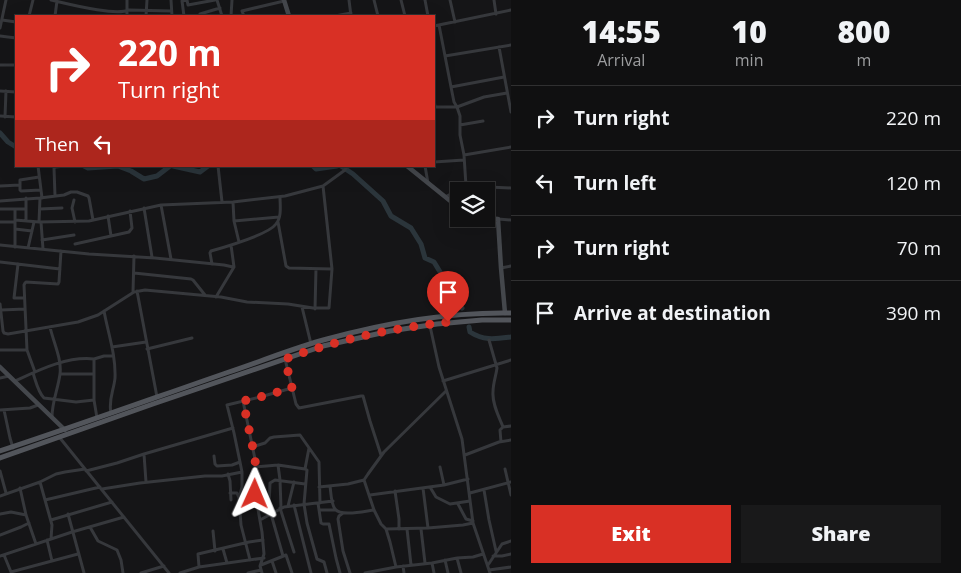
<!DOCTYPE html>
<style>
:root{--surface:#101011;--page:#19191a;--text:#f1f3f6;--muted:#9c9d9f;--line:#303031;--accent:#d93025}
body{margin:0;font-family:"Open Sans",sans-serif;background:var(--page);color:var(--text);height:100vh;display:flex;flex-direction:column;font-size:19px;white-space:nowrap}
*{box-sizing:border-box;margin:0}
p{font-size:16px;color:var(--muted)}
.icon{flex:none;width:28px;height:28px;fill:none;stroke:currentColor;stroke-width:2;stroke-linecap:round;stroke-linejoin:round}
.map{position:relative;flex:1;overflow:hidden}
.drawer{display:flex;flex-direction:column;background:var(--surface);width:450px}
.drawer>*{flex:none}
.hud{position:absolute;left:15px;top:15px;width:420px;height:152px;border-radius:0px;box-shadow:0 5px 20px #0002,0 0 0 1px var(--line);background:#d93025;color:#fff;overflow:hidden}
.tools{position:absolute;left:450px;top:182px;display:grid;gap:10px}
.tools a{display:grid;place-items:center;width:45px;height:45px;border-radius:0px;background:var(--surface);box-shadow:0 5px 20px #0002,0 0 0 1px var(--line);font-size:25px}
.pin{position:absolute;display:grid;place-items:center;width:42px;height:42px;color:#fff;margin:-51px -21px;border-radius:50% 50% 50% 0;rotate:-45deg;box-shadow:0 0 5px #0007}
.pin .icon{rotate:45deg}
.me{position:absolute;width:55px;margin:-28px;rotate:1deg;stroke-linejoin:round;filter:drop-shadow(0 0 4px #0008)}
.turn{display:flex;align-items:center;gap:18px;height:105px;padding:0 20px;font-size:22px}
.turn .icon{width:65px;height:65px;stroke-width:2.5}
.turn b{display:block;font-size:35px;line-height:42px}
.then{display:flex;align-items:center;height:48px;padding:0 20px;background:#0003;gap:10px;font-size:19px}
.eta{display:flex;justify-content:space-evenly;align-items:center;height:85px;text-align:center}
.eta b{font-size:30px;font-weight:800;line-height:35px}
.action{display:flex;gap:10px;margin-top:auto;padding:10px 20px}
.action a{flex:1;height:58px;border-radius:0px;background:var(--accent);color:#fff;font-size:20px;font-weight:800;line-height:58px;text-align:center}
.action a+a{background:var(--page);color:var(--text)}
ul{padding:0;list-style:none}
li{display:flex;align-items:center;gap:15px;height:65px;padding:0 20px;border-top:1px solid var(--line)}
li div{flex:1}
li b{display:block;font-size:19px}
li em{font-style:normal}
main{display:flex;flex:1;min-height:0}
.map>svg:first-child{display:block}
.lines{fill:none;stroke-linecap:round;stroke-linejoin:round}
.river{stroke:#2b353b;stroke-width:5}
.street{stroke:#36383c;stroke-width:3}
.secondary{stroke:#44474c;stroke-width:4.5}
.primary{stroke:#52555b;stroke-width:5}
.route{stroke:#d93025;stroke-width:9;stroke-dasharray:0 16.2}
</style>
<main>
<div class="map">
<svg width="511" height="573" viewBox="0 0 511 573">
<rect width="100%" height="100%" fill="#151517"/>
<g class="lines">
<path class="river" d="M0,133L8,142L16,147
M84,166L88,168L118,166
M118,166L131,171L144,179L157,176L170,166
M173,166L200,172L208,166
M313,166L316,169L337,166
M341,166L353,174L383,201L391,216L411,228L421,244L425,258L434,262L462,308
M469,327L470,332C484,341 495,339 511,337"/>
<path class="street" d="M51,0C69,4 114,16 129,10L171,11
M127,0V16
M171,0L172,16
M217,0L222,16
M349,0L351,16
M374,0L378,16
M401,0L405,16
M425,0L428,16
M450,0L455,22
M494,0L496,14
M29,16L33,0
M55,16L57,1
M146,16L147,0
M184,16L182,1L187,0L188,5L215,0
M199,16L200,14L220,8
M231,16L232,0
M244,16L242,11L284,1
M335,16L351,13
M2,20L16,22
M439,25L451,87L454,102L457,107L460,116V135L464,155L466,186
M434,26L511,10
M0,28L6,0
M0,36L16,38
M499,47L511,112
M445,56L511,45
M0,65H16
M451,87L504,77
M0,91L16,92
M434,99L435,107
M434,107H457L484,97L507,93
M0,116L16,117
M5,117L6,91
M460,125L483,121
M464,155L511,147
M434,162L464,160
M38,166L42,198
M218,166L222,202
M425,166L428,183
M39,177L20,180V190L21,191L41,190
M0,186L20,185
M55,196L54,168L56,167L65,166
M445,197L466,186L511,188
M26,198V221
M74,200L72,208L75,222
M0,201L40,198L64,195L71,192H77L88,196L89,198L93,220
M233,202L234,221L239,242
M161,205L171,259
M144,208L152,257
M0,209H26
M40,209L62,208
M108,216L111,236
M498,219L511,220
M15,220L39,222L89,221L161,205L233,202L285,196L323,186L345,170L347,166
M234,221L279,217
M0,222H15
M39,222L40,198
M41,222L43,249
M278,222L286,266L289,268L332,269
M15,229L32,231
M42,240L74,235
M75,244L129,232L132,228L130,211
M0,245L89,254L155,258L224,265L233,267
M15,247V209
M28,248L34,222
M0,262L60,269
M18,264L14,298H24
M212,264L210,253L211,251C225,247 269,234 276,224C282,217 280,205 280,197
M501,268L511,266
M134,273L191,279L193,280L205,295
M137,291L157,397
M133,292L134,256
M216,297L234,267L231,245
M0,304L3,331L4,333L8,334L78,322L98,315L134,292L145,290L221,297L247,302L288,304L313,308H329L332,269L323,186
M302,307L311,344
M315,309L316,269
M1,310L25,309
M104,311C108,333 116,355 115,378C114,390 108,400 111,413
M430,326L439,367L462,439L473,523L490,573
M50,327C53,341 62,359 60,374C58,389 52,402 52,417
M489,340L497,368C496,376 493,383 493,392C492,404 499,417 503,427L500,430L501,442
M112,347L146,342
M147,349L192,338
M0,350H27
M94,359L104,356H113
M285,359L296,404L299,408L361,396H363L370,421L381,455
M35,372L27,350L24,285L25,283L26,282L58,284L59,282L61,251
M33,373C36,382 38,392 44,398L76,402L94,400
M60,374H94
M0,378L9,376
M15,381C39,370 67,356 94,359V400L97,418
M443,381L511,360
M243,401L255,459L256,475V498L262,532L264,554L260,566L262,573
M0,410L30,408L38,405
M4,410L10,438L13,448
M503,427L511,426
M60,438L169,573
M252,447L265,443L270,438L274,437L300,435L319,462L320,503
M309,448L305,469L307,470L304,504L307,523L317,559L324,562L327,573
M144,454L146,482
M465,455L499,442L511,440
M214,456L215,464L217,466L232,465L240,462
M278,465L280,480L281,508
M255,467L278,465L305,469
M440,467L444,485
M505,469L511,495
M0,471L6,493
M86,471L117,463L144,454L233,428
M228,474L230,481L231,500
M364,480L374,510L381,524L386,529L390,542L396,567
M40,482L52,525L51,539
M330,486C331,493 331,504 335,509C341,517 365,511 374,510
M319,487L348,484L364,480L368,474L384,452L446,391
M430,487L436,497L450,504L470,501
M20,488L26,515L36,544
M423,488L428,528
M102,489L140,483L205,476H222L242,472
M484,490L489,520L496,551
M395,491L399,519V529
M230,493H237L239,498L241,525L250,560
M470,493L511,482
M370,495L444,485L468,479
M0,496L40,482L56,474L65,472L85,469
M239,498L242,487V472L240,462L234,433L227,405L260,397L292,388
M45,500L100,487
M318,503L321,523L323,524H329L336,558L340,573
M256,504L269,503
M458,504L466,519L473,521
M294,505L311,573
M240,506L256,498
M288,506L294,482
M280,508L294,552
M319,510H335
M343,513L339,516L338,519L343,551L350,573
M0,514L11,512L26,515
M68,514L84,573
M51,520L112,502
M260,520L284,507L333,501
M90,527L98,541L117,550L121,560L123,573
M386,529L428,528L463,525L473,523
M407,529L411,565
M421,529L425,563
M213,531L215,551
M0,535L21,527L29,523
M47,540L52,561
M223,549L227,563
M4,555L11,572
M0,556L72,532L124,517
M283,556L269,507L270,483L275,480L305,484
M493,556H502L511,554
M457,558L461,573
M445,560L448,573
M272,561L276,573
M432,563L434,573
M261,565L286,555L292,573
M488,565L502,544L511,541
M403,566L404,573
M199,567L198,554L249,542L263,540
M489,570L511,567
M11,572L78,554
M141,573L164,566
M180,573L199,567L264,558
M248,573L261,570
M365,573L396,567L432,563L457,558L473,557L483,554"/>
<path class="secondary" d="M284,0L289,16
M407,166L459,208
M486,218L498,219L501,268L505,313
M0,367L65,430"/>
<path class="primary" d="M0,451C76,426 151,399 226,373C260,362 293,348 327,339C385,323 451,312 511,313
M0,458L153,404L323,346L390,331L437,324L482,320H511"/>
</g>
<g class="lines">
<path class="route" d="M255,494L256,475L255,458L243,401L260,397L292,388L285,359C297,355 309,350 322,347C363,334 406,327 448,322"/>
</g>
</svg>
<div class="tools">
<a><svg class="icon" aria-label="layers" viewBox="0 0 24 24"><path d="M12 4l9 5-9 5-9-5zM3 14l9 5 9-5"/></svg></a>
</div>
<div class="pin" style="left:448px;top:322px;background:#d93025"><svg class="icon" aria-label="arrive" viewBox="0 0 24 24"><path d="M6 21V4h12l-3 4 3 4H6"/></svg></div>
<svg class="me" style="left:255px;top:494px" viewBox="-20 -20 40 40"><path d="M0-17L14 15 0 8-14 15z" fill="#d93025" stroke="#fff" stroke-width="4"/></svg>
<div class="hud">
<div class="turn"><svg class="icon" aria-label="right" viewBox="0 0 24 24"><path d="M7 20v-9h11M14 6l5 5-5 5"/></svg><div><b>220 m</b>Turn right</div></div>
<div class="then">Then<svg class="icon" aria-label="left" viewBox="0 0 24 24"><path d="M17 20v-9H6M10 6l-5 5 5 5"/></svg></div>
</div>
</div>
<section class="drawer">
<div class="eta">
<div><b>14:55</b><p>Arrival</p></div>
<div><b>10</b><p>min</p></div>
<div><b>800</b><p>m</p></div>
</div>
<ul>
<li><svg class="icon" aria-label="right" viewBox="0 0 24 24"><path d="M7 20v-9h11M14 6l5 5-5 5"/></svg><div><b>Turn right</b></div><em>220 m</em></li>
<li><svg class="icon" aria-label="left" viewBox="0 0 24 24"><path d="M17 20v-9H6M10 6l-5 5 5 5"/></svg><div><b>Turn left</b></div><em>120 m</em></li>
<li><svg class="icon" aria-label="right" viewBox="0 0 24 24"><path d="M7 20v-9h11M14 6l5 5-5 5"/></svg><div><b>Turn right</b></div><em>70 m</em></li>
<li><svg class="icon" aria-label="arrive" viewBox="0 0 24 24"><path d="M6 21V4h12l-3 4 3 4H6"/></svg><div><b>Arrive at destination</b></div><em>390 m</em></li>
</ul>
<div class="action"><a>Exit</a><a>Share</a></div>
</section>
</main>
